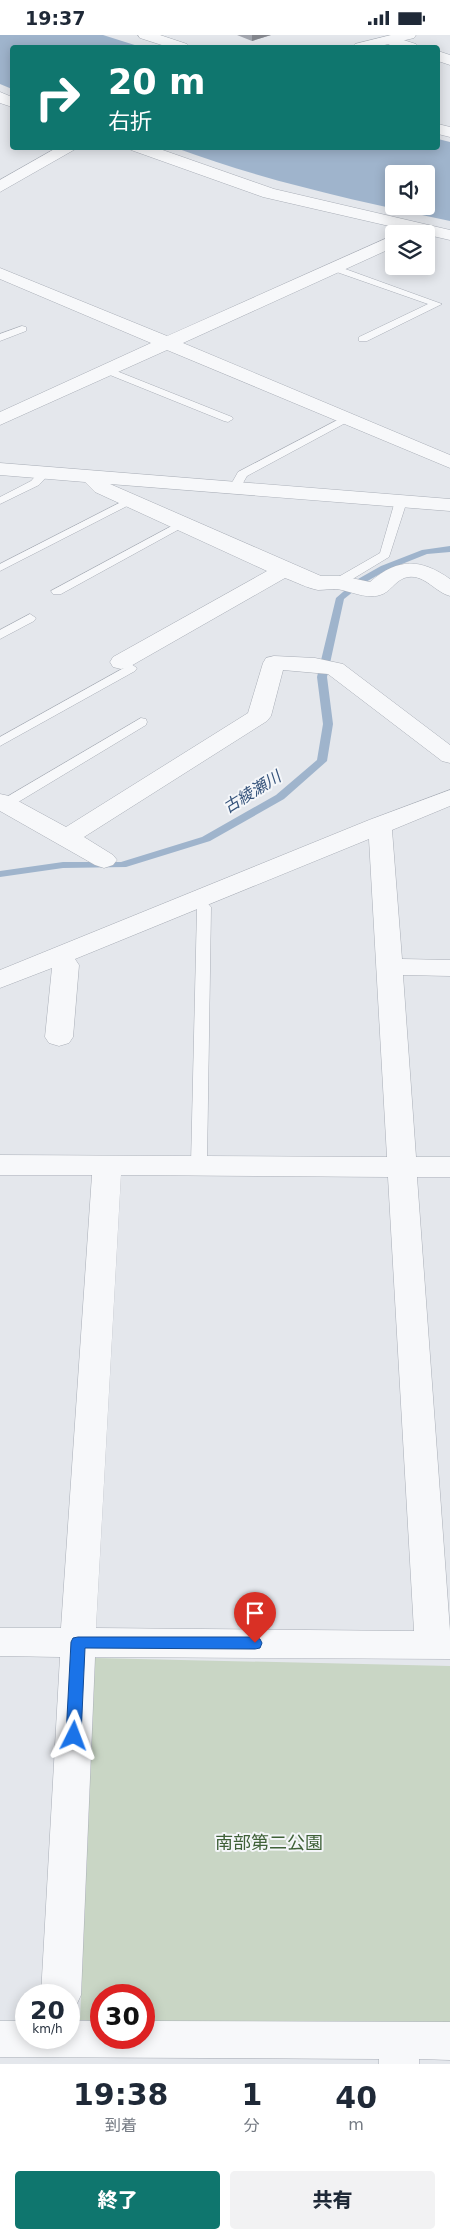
<!DOCTYPE html>
<html lang="ja">
<meta charset="utf-8">
<style>
:root{--surface:#fff;--page:#f2f2f3;--text:#1f2937;--muted:#747a83;--accent:#0f766e}
body{margin:0;font-family:"DejaVu Sans","Noto Sans JP",sans-serif;background:var(--page);color:var(--text);height:100vh;display:flex;flex-direction:column;font-size:19px;white-space:nowrap}
*{box-sizing:border-box;margin:0}
p{font-size:16px;color:var(--muted)}
.icon{flex:none;width:28px;height:28px;fill:none;stroke:currentColor;stroke-width:2;stroke-linecap:round;stroke-linejoin:round}
.map{position:relative;height:2029px;overflow:hidden}
.sheet{display:flex;flex-direction:column;background:var(--surface);flex:1}
.sheet>*{flex:none}
.banner{position:absolute;left:10px;top:10px;width:430px;height:105px;border-radius:5px;box-shadow:0 2px 12px #0003;background:#0f766e;color:#fff;overflow:hidden}
.controls{position:absolute;left:385px;top:130px;display:grid;gap:10px}
.controls a{display:grid;place-items:center;width:50px;height:50px;border-radius:5px;background:var(--surface);box-shadow:0 2px 12px #0003;font-size:25px}
.speed{position:absolute;left:15px;top:1949px;display:flex;gap:10px;font-size:25px;font-weight:700;text-align:center}
.speed>*{display:grid;place-content:center;width:65px;height:65px;border-radius:50%;background:var(--surface);box-shadow:0 2px 12px #0003;line-height:1}
.speed small{font-size:12px;font-weight:400}
.speed .limit{border:8px solid #d22;background:#fff;color:#111}
.pin{position:absolute;display:grid;place-items:center;width:42px;height:42px;color:#fff;margin:-51px -21px;border-radius:50% 50% 50% 0;rotate:-45deg;box-shadow:0 0 5px #0007}
.pin .icon{rotate:45deg}
.me{position:absolute;width:55px;margin:-28px;rotate:3deg;stroke-linejoin:round;filter:drop-shadow(0 0 4px #0008)}
.turn{display:flex;align-items:center;gap:18px;height:105px;padding:0 15px;font-size:22px}
.turn .icon{width:65px;height:65px;stroke-width:2.5}
.turn b{display:block;font-size:35px;line-height:42px}
.eta{display:flex;justify-content:space-evenly;align-items:center;height:85px;text-align:center}
.eta b{font-size:30px;font-weight:800;line-height:35px}
.cta{display:flex;gap:10px;margin-top:auto;padding:10px 15px}
.cta a{flex:1;height:58px;border-radius:5px;background:var(--accent);color:#fff;font-size:20px;font-weight:800;line-height:58px;text-align:center}
.cta a+a{background:var(--page);color:var(--text)}
.status{display:flex;justify-content:space-between;align-items:center;height:35px;padding:0 25px;background:var(--surface);direction:ltr}
.status svg{height:14px;fill:currentColor}
.map>svg:first-child{display:block}
.green{fill:#c9d6c5}
.water{fill:#9fb4cc;fill-rule:evenodd}
.lines{fill:none;stroke-linecap:round;stroke-linejoin:round}
.stream{fill:#9fb4cc;fill-rule:evenodd}
.service-casing{stroke:#a9aeb7;stroke-width:1}
.minor-casing{stroke:#a9aeb7;stroke-width:1}
.tertiary-casing{stroke:#a9aeb7;stroke-width:1}
.service{fill:#f7f8fa;fill-rule:evenodd}
.minor{fill:#f7f8fa;fill-rule:evenodd}
.tertiary{fill:#f7f8fa;fill-rule:evenodd}
.wall{fill:#a1a5ae}
.shaded-wall{fill:#83868d}
.route{fill:#1a73e8;stroke:#114b97}
.labels{text-anchor:middle;dominant-baseline:central;stroke-width:4;stroke-linejoin:round;paint-order:stroke}
.water-label{font-size:16px;font-style:italic;fill:#34527a;stroke:#f4f6f9}
.near-park-label{font-size:18px;fill:#3f6138;stroke:#f4f6f9}
</style>
<div class="status"><b>19:37</b><svg viewBox="0 0 49 12"><path d="M0 12V9h3v3zM5 12V6h3v6zM10 12V3h3v9zM15 12V0h3v12zM26 1h20v11H26zM47 4h2v5h-2z"/></svg></div>
<div class="map">
<svg width="450" height="2029" viewBox="0 0 450 2029">
<rect width="100%" height="100%" fill="#e4e7ec"/>
<path class="green" d="M95,1623L450,1631V1990L144,1986V1960H101V1986L80,1985Z"/>
<path class="water" d="M0,0H103L141,12H12V54L0,49Z
M438,104L450,107V186C358,166 265,146 176,113L438,112ZM394,139H426V171H394Z"/>
<g class="lines">
<path class="stream" d="M450,511V517L427,519L387,535L364,548L344,564L327,642L333,689L327,726L284,764L210,806L126,832L63,833L0,842V836L63,827H121L202,802L276,760L317,725L323,689L317,642L336,563L358,544L381,531L422,515Z"/>
<g class="service-casing">
<path id="service" d="M331,231H337L442,269L367,306H359V302L428,269L331,235Z
M22,291L26,292V296L0,306V299Z
M109,333L232,382L233,384L228,387L224,386L105,338L104,336Z
M347,380L352,383L351,385L247,441L239,455L235,456L229,453L238,437Z
M44,435L50,438L39,450L0,469V462L31,446L40,436Z
M129,463L133,464V468L0,536V529Z
M401,463L407,466L389,522L341,551H333V545L380,518L395,466Z
M181,486L185,487V491L61,559H53L51,556Z
M30,579L36,583L34,586L0,604V595Z
M131,629L137,633L135,636L0,711V702Z
M141,683L146,684L147,687L146,690L10,772L0,771V766Z
M196,860L201,861L211,872L207,1129L205,1133H193L191,1129L197,873L189,864Z"/>
</g>
<g class="minor-casing">
<path id="minor" d="M138,0H160L187,9L190,12H168L140,3Z
M391,1L416,9L419,12C408,13 391,15 384,5L386,2Z
M438,16L450,20V30L438,26Z
M0,57L12,62V72L0,68Z
M438,89L450,92V102L438,99Z
M129,112H154L274,154L450,195V205L263,162L131,115Z
M394,200V212L183,308L450,420V433L167,315L0,390V377L151,308L0,244V233L167,301Z
M0,428L450,464V476L110,449L321,541H342L370,547C398,523 420,523 450,544V561C435,557 425,540 409,542C397,543 393,554 383,559C370,565 355,558 342,555C334,553 326,555 318,555C307,553 296,547 285,543L129,632L121,634L113,632L110,627L113,622L267,536L95,457L85,447L0,440Z
M274,621L315,623L343,629L450,710V728L442,726L328,639L283,635L271,681L267,686L84,802L113,820L117,825L113,830L104,833L95,830L0,776V759L9,761L66,792L248,678L263,628L266,623Z
M450,755V771L392,795L402,924L450,925V941L403,940L416,1122H450V1142H417L450,1596V1624L95,1622L81,1960L75,1973L69,1975V1960H41L60,1622L0,1621V1593H61L92,1140H0V1120L387,1122L369,804L75,924L79,930L73,1002L69,1008L59,1011L49,1008L45,1002L52,933L0,953V935L369,785ZM121,1140L388,1142L414,1596L96,1593Z
M0,1986H26V2002H69V1986H101V2002H144V1986L450,1987V2025L419,2024V2029H379V2024L0,2022Z"/>
</g>
<g class="tertiary-casing">
<path id="tertiary" d="M391,0H416L414,3L376,12H352L355,9Z
M58,112H79L0,157V145Z"/>
</g>
<use href="#service" class="service"/>
<use href="#minor" class="minor"/>
<use href="#tertiary" class="tertiary"/>
</g>
<path class="wall" d="M237,0H271L252,6Z"/>
<path class="shaded-wall" d="M252,0H271L252,6Z"/>
<path class="route" d="M78,1602H255L260,1604L262,1608L260,1613L255,1614L85,1613L81,1701L79,1705L74,1707L68,1705L66,1701L71,1607L73,1603Z"/>
<g class="labels">
<g class="water-label">
<text transform="translate(252 757) rotate(-32)">古綾瀬川</text>
</g>
<g class="near-park-label">
<text x="269" y="1807">南部第二公園</text>
</g>
</g>
</svg>
<div class="controls">
<a><svg class="icon" aria-label="sound" viewBox="0 0 24 24"><path d="M4 9h4l5-4v14l-5-4H4zM17 9q2 3 0 6"/></svg></a>
<a><svg class="icon" aria-label="layers" viewBox="0 0 24 24"><path d="M12 4l9 5-9 5-9-5zM3 14l9 5 9-5"/></svg></a>
</div>
<div class="speed"><div>20<small>km/h</small></div><div class="limit">30</div></div>
<div class="pin" style="left:255px;top:1608px;background:#d93025"><svg class="icon" aria-label="arrive" viewBox="0 0 24 24"><path d="M6 21V4h12l-3 4 3 4H6"/></svg></div>
<svg class="me" style="left:74px;top:1701px" viewBox="-20 -20 40 40"><path d="M0-17L14 15 0 8-14 15z" fill="#1a73e8" stroke="#fff" stroke-width="4"/></svg>
<div class="banner">
<div class="turn"><svg class="icon" aria-label="right" viewBox="0 0 24 24"><path d="M7 20v-9h11M14 6l5 5-5 5"/></svg><div><b>20 m</b>右折</div></div>
</div>
</div>
<section class="sheet">
<div class="eta">
<div><b>19:38</b><p>到着</p></div>
<div><b>1</b><p>分</p></div>
<div><b>40</b><p>m</p></div>
</div>
<div class="cta"><a>終了</a><a>共有</a></div>
</section>
